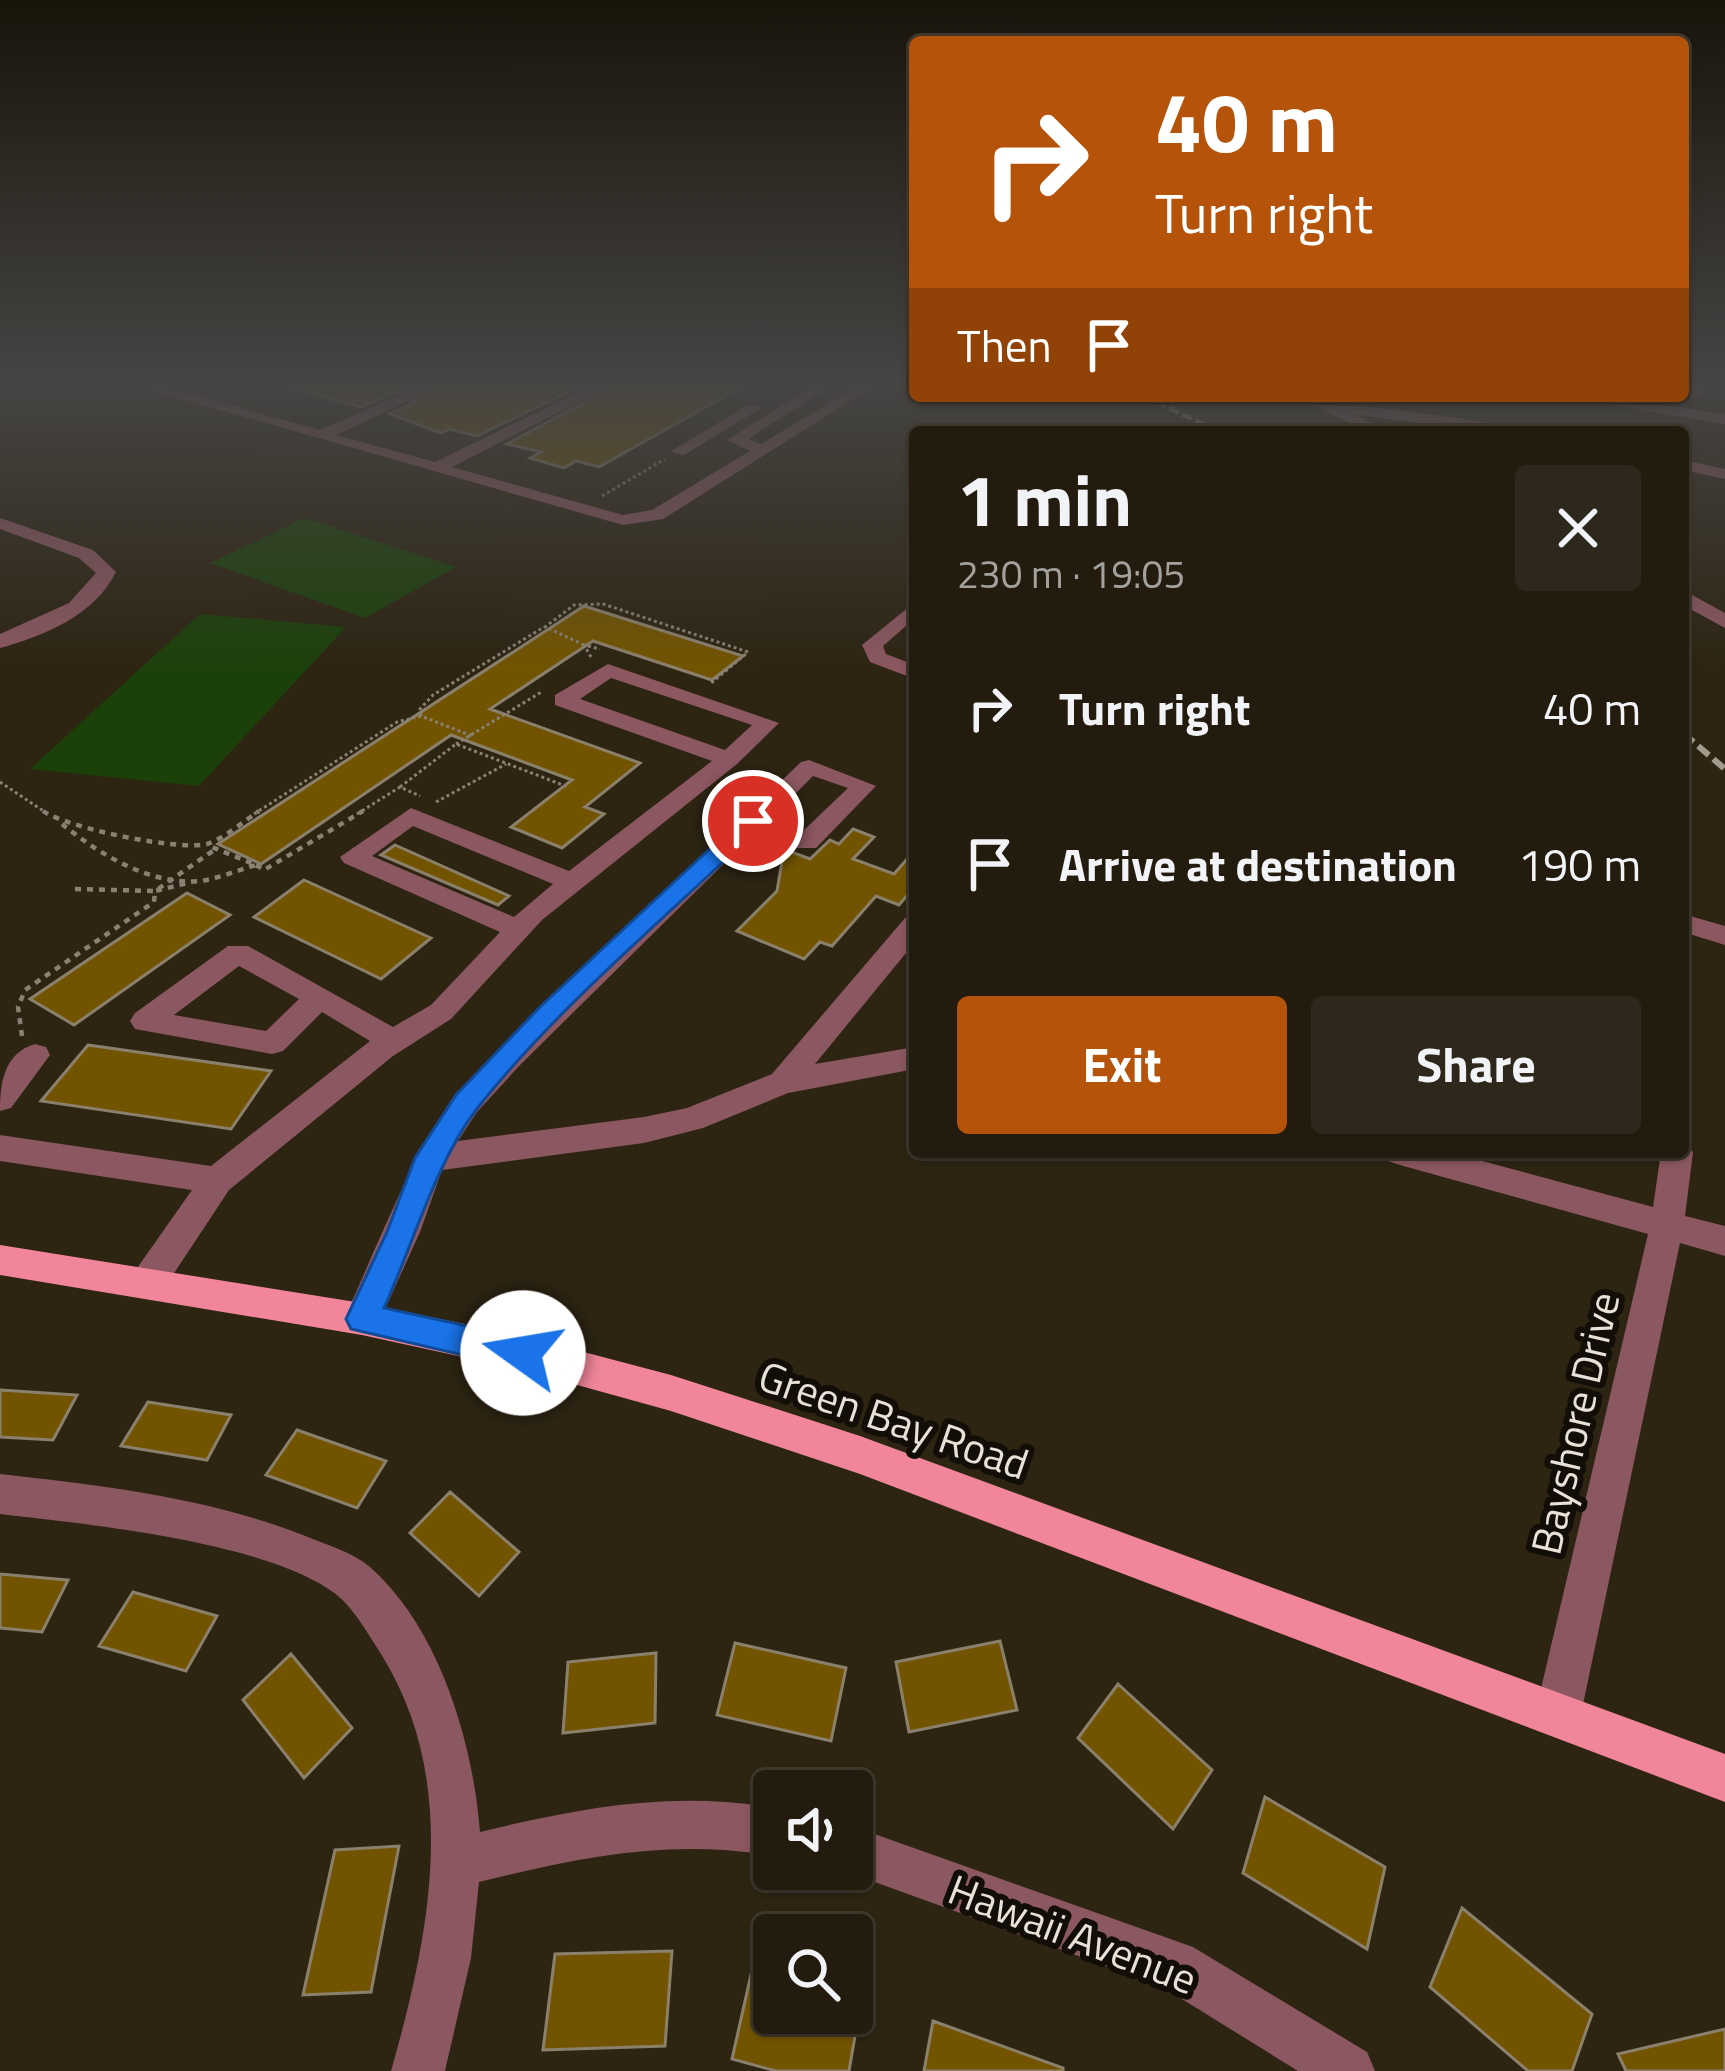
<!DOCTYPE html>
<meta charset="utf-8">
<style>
:root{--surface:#221b0e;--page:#2e281c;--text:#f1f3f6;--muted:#a2a19e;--line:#3f392e;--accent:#b45309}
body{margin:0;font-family:"Titillium Web",sans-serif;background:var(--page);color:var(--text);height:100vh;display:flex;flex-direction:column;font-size:45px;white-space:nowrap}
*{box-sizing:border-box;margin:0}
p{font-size:39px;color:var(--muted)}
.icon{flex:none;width:66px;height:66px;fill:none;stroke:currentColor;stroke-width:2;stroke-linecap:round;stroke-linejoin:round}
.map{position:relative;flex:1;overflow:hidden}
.details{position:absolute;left:909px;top:426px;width:780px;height:732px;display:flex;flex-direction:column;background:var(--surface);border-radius:12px;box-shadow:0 3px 9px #0004,0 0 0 3px var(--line)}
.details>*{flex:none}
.banner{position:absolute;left:909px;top:36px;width:780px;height:366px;border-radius:12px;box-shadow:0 3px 9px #0004,0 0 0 3px var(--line);background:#b45309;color:#fff;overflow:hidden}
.buttons{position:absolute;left:753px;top:1770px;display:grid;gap:24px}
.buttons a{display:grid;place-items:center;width:120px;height:120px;border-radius:12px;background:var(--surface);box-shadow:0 3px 9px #0004,0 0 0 3px var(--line);font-size:60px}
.pin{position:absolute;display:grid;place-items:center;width:102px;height:102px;color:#fff;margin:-51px;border:6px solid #fff;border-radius:50%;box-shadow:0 3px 12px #0007}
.me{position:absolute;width:132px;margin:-66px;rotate:283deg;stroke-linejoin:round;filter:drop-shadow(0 0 9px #0008)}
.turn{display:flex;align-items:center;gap:42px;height:252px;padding:0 48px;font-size:54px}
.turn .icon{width:156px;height:156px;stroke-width:2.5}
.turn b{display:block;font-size:84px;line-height:102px}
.then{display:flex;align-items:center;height:114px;padding:0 48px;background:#0003;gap:24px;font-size:45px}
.round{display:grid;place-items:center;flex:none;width:126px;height:126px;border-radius:12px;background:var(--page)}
.headline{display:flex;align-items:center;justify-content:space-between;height:204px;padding:0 48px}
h1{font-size:72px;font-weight:700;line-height:90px}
.button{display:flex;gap:24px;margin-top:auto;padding:24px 48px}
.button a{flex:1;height:138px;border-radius:12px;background:var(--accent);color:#fff;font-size:48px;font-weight:700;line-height:138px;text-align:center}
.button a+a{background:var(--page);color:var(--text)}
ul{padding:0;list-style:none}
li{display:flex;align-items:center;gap:36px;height:156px;padding:0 48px}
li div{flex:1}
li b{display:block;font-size:45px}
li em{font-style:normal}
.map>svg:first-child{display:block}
.green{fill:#1c400a}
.building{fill:#725400;stroke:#8b806b;stroke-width:3}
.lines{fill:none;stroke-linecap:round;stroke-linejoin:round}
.path-far1{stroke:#898173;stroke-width:3;stroke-dasharray:3 3;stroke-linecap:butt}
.path{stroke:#898173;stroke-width:4.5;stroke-dasharray:6 6;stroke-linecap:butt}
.minor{fill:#8b5760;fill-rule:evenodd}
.major{fill:#f1869a;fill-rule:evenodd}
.rail-far1{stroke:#a29b8d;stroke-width:4.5;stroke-dasharray:10 4.5;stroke-linecap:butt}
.rail{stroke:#a29b8d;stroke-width:6;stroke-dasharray:14 6;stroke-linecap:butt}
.route{fill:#1a73e8;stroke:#114b97;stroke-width:3}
.labels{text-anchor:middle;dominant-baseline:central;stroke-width:12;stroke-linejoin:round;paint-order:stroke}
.near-street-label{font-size:42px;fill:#e7e1d6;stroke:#120e07}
</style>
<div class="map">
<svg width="1725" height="2071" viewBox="0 0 1725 2071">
<rect width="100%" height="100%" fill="#2d2412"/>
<path class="green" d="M305,518L456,567L365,618L210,563Z
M200,614L346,627L199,786L30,769Z"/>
<path class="building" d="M290,381H421L361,407L289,388Z
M455,381H591L477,436L449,429L441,433L390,414Z
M624,381H752L599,467L576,461L564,468L530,458L541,452L507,444Z
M584,606L743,656L712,680L593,641L490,709L640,763L585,807L604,814L562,848L511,827L572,780L451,735L261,864L218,844Z
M853,829L874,837L853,859L894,874L915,850V886L899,905L876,896L832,946L820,942L804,959L737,931L777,891L784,849L810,859L830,840L839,844Z
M395,845L509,896L498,905L381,855Z
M304,880L431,938L381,979L254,917Z
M187,893L230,915L74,1025L30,999Z
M88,1045L271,1071L231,1129L41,1101Z
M0,1390L77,1395L53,1440L0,1437Z
M148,1402L231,1415L207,1460L121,1446Z
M297,1430L386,1461L357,1508L266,1475Z
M450,1492L519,1552L479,1596L410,1533Z
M0,1574L68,1580L42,1632L0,1628Z
M133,1592L217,1616L186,1671L99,1646Z
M1000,1641L1017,1710L909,1732L896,1662Z
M735,1643L846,1668L831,1741L717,1715Z
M656,1653L655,1723L563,1733L568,1662Z
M291,1654L352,1728L304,1778L243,1700Z
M1118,1684L1212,1770L1173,1829L1078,1738Z
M1265,1797L1385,1867L1367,1949L1243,1873Z
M399,1846L371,1992L303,1995L335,1850Z
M1462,1908L1592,2014L1572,2071H1528L1430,1987Z
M672,1951L665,2046L543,2050L555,1954Z
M754,1961L774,1966V2013H859L849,2071H776L732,2059Z
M933,2021L1063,2068V2071H924Z
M1725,2029V2071H1626L1618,2054Z"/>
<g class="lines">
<path class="path-far1" d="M602,496L665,459
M584,645L545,627L574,605L603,604L748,652L710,684
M591,657L584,645L600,649
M421,716L420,709L433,695L544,627
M456,744L543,691
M0,782L48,814
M400,787L456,744L568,787
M436,802L506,764
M254,814L397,722L421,716L472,736
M357,814L400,787L420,796"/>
<path class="path" d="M43,811C67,828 185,853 210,843C227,836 244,821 259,811
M62,824C99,854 151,886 201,881C220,878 238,870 256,865L207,845
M256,865L264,870L363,811
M75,889L155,891L217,848
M22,1036L18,1007L25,990L154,902L155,891L192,882"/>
<path class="minor" d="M119,381H143L320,430L432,381H451L336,435L435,462L601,381H620L452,467L623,515L652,510L750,451L727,440L821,381H838L748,439L761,444L865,381H882L663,519L623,525Z
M1683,381L1708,386L1702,395L1683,397V387H1690Z
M1295,396C1313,396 1326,405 1342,406C1399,408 1456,418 1514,427L1522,432H1484L1354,414L1390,432H1369Z
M1558,396H1598L1725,414V424Z
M748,405L761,408L684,455L670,452Z
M1683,460L1725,469V479L1683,470Z
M0,518L93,550L116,572C95,615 44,636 0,648V634L69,603L96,573L79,558L0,529Z
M1683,590L1725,613V628L1683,605Z
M915,602V618L883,646L886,654L915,665V679L870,662L862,645Z
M608,664L779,723L737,764L542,920L451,1019L393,1056L229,1190L161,1293L148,1298L135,1293L130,1282L135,1271L192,1190L0,1161V1135L211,1166L370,1041L322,1012L283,1051L272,1054L135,1029L130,1021L135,1013L228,946H248L393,1027L431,1005L500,932L344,863L340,857L411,808L569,871L712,761L555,705V695ZM611,678L752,725L725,750L580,699ZM413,826L553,884L514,917L372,856ZM239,966L299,999L266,1031L174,1015Z
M809,760L876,786L816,848H798L757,831L520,1065L477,1112L458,1141L644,1117L687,1108L772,1074L905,918L915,915V942L815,1064L915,1047V1069L788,1093L703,1128L644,1143L442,1170L420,1232L375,1331L362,1335L349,1331L344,1319C379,1243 408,1164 455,1094L801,762ZM813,776L848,788L803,831L770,819Z
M1683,914L1725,926V945L1683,932Z
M35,1044L46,1047L50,1055L11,1108L0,1111C0,1083 4,1053 35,1044Z
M1683,1141L1693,1152L1685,1216L1725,1226V1256L1680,1243L1581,1714L1574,1730L1558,1737L1542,1730L1535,1714L1648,1234L1400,1165L1388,1161L1384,1152H1449L1653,1207L1661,1152H1683Z
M0,1474C106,1486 213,1498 313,1539C331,1546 355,1554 370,1567C440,1629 473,1743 480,1832C579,1808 672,1790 774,1808V1856C672,1838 579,1857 479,1882L471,1958L445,2071H391C430,1934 461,1782 381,1654C368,1634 355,1610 337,1595C270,1542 86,1524 0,1514Z
M852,1826L1193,1947L1367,2052L1375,2071H1298L1161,1986L839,1869H852Z"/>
<path class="major" d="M0,1245L362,1303L523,1336L671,1375L860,1436L1725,1754V1802L860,1474L671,1411L523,1370L362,1335L0,1275Z"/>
<path class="rail-far1" d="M1143,396L1221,432"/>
<path class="rail" d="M1683,733L1725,769"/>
</g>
<linearGradient id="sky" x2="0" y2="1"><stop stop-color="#19140a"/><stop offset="0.57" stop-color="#464544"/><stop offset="1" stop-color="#464544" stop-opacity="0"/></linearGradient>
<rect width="1725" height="671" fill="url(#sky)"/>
<path class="route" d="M753,814L764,821L761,826C667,917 556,1008 476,1110C436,1162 412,1247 384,1308L523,1338L535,1342L540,1353L535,1364L523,1369L351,1329L346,1319L387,1232L415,1158L456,1095L540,1007L745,816Z"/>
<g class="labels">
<g class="near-street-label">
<text transform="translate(894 1419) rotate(19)">Green Bay Road</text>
<text transform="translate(1574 1423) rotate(-77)">Bayshore Drive</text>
<text transform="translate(1073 1933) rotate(21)">Hawaii Avenue</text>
</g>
</g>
</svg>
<div class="buttons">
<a><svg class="icon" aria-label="sound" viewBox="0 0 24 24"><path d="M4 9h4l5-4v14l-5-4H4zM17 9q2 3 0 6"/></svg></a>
<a><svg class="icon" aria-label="search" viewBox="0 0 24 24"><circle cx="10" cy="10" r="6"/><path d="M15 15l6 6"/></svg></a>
</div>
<div class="pin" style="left:753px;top:821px;background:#d93025"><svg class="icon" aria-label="arrive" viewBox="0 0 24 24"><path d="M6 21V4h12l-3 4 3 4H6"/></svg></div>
<svg class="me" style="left:523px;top:1353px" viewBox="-20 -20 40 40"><circle r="19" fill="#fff"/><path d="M0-13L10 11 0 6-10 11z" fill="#1a73e8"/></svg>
<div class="banner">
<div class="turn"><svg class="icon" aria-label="right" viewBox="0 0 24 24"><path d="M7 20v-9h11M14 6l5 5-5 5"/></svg><div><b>40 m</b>Turn right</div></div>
<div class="then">Then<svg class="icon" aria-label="arrive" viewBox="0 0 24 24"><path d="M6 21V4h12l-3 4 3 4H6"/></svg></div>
</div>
<section class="details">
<div class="headline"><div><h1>1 min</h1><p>230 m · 19:05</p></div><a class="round"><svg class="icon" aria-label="close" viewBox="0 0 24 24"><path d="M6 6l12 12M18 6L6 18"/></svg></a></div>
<ul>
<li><svg class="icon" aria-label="right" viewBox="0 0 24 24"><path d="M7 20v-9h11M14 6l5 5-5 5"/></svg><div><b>Turn right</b></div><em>40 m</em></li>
<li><svg class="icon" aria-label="arrive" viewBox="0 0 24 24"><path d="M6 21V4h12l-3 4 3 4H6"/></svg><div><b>Arrive at destination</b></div><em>190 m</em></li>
</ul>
<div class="button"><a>Exit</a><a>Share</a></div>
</section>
</div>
